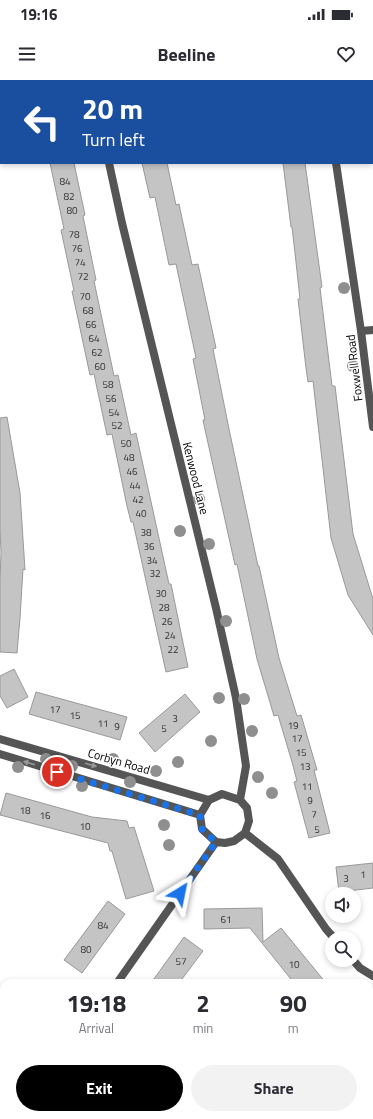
<!DOCTYPE html>
<style>
:root{--surface:#fff;--page:#f2f2f3;--text:#2b2b33;--muted:#7c7c81;--accent:#000}
body{margin:0;font-family:"Titillium Web",sans-serif;background:var(--page);color:var(--text);height:100vh;display:flex;flex-direction:column;font-size:15px;white-space:nowrap}
*{box-sizing:border-box;margin:0}
p{font-size:13px;color:var(--muted)}
.icon{flex:none;width:22px;height:22px;fill:none;stroke:currentColor;stroke-width:2;stroke-linecap:round;stroke-linejoin:round}
.map{position:relative;flex:1;overflow:hidden}
.details{position:absolute;left:0px;top:899px;width:373px;height:140px;display:flex;flex-direction:column;background:var(--surface);border-radius:12px 12px 0 0;box-shadow:0 2px 6px #0003}
.details>*{flex:none}
.banner{position:absolute;left:0px;top:0px;width:373px;height:84px;box-shadow:0 2px 6px #0003;background:#1a4fa0;color:#fff;overflow:hidden}
.fabs{position:absolute;left:325px;top:807px;display:grid;gap:8px}
.fabs a{display:grid;place-items:center;width:36px;height:36px;border-radius:50%;background:var(--surface);box-shadow:0 2px 6px #0003;font-size:20px}
.pin{position:absolute;display:grid;place-items:center;width:34px;height:34px;color:#fff;margin:-17px;border:2px solid #fff;border-radius:50%;box-shadow:0 1px 4px #0007}
.me{position:absolute;width:44px;margin:-22px;rotate:35deg;stroke-linejoin:round;filter:drop-shadow(0 0 3px #0008)}
.turn{display:flex;align-items:center;gap:14px;height:84px;padding:0 16px;font-size:18px}
.turn .icon{width:52px;height:52px;stroke-width:2.5}
.turn b{display:block;font-size:28px;line-height:34px}
.eta{display:flex;justify-content:space-evenly;align-items:center;height:68px;text-align:center}
.eta b{font-size:24px;font-weight:700;line-height:28px}
.action{display:flex;gap:8px;margin-top:auto;padding:8px 16px}
.action a{flex:1;height:46px;border-radius:24px;background:var(--accent);color:#fff;font-size:16px;font-weight:700;line-height:46px;text-align:center}
.action a+a{background:var(--page);color:var(--text)}
.status{display:flex;justify-content:space-between;align-items:center;height:28px;padding:0 20px;background:var(--surface);direction:ltr}
.status svg{height:11px;fill:currentColor}
header{display:flex;justify-content:space-between;align-items:center;height:52px;padding:0 16px;background:var(--surface);font-size:18px;font-weight:700}
.map>svg:first-child{display:block}
.building{fill:#c4c4c4;stroke:#999}
.lines{fill:none;stroke-linecap:round;stroke-linejoin:round}
.street{stroke:#555;stroke-width:8}
.tree{fill:#8f8f8f}
.oneway{fill:#999}
.route{stroke:#1a73e8;stroke-width:7;stroke-dasharray:0 12.6}
.labels{text-anchor:middle;dominant-baseline:central;stroke-width:3;stroke-linejoin:round;paint-order:stroke}
.number-label{font-size:10px;fill:#313131}
.street-label{font-size:12px;fill:#000;stroke:#fff}
</style>
<div class="status"><b>19:16</b><svg viewBox="0 0 49 12"><path d="M0 12V9h3v3zM5 12V6h3v6zM10 12V3h3v9zM15 12V0h3v12zM26 1h20v11H26zM47 4h2v5h-2z"/></svg></div>
<header><svg class="icon" aria-label="menu" viewBox="0 0 24 24"><path d="M4 6h16M4 12h16M4 18h16"/></svg>Beeline<svg class="icon" aria-label="heart" viewBox="0 0 24 24"><path d="M12 20l-8-8c-3-5 5-10 8-4 3-6 11-1 8 4z"/></svg></header>
<div class="map">
<svg width="373" height="1039" viewBox="0 0 373 1039">
<rect width="100%" height="100%" fill="#fff"/>
<path class="building" d="M50,83H74L85,135L83,136L96,200L94,201L114,296L118,295L131,355L136,353L169,504H171L188,587L166,592L133,442H131L127,426L112,354L107,355L94,294L90,295L72,211H74L61,150L64,149Z
M142,83H167L176,125L179,124L192,185L198,184L216,268L213,269L229,349L258,486H259L279,578L297,636L301,635L317,690H314L330,753L309,758L294,702L297,701L292,682L278,635L274,636L257,579L237,484L235,485L206,354L203,340H205L193,279L196,278L176,184L169,185L155,117L150,118Z
M283,83H305L322,207L320,208L332,306H335L353,454L373,519V555L348,515L331,458L313,301L308,302L306,288L298,219H300L296,182L292,147H291Z
M7,337L20,413L25,490L23,489L20,538L17,573L0,572V501L1,472L0,450V338Z
M14,589L28,617L7,628L0,616V596Z
M36,612L127,637L120,660L29,634Z
M185,614L200,632L155,672L139,653Z
M6,713L92,737L127,741L129,748L134,747L154,811L126,819L112,771H110L108,763L0,735Z
M373,783V808L339,812L336,787Z
M108,821L125,834L82,893L64,880Z
M262,828L263,862L281,848L326,903H294L250,848L204,849V829Z
M184,857L203,871L179,903H151Z"/>
<g class="lines">
<path class="street" d="M91,0V1
M329,0V1
M109,83L122,143L216,528L236,618L246,686L240,720
M336,83L361,251L373,347
M361,251L373,250
M0,659L209,720
M0,674L200,735
M222,714L240,720L247,728L249,741L245,753L234,761L225,763L216,762L202,749L200,735L209,720Z
M245,753L278,779L326,849L334,858
M353,880L360,888L373,896
M117,903L216,762
M179,1035L186,1039
M34,1039L36,1035"/>
</g>
<g class="tree">
<circle cx="344" cy="208" r="6"/>
<circle cx="353" cy="286" r="6"/>
<circle cx="199" cy="419" r="6"/>
<circle cx="180" cy="451" r="6"/>
<circle cx="209" cy="464" r="6"/>
<circle cx="226" cy="541" r="6"/>
<circle cx="219" cy="618" r="6"/>
<circle cx="244" cy="619" r="6"/>
<circle cx="252" cy="651" r="6"/>
<circle cx="211" cy="661" r="6"/>
<circle cx="46" cy="679" r="6"/>
<circle cx="113" cy="679" r="6"/>
<circle cx="178" cy="682" r="6"/>
<circle cx="72" cy="686" r="6"/>
<circle cx="18" cy="687" r="6"/>
<circle cx="156" cy="691" r="6"/>
<circle cx="258" cy="697" r="6"/>
<circle cx="130" cy="702" r="6"/>
<circle cx="82" cy="706" r="6"/>
<circle cx="272" cy="713" r="6"/>
<circle cx="164" cy="745" r="6"/>
<circle cx="169" cy="765" r="6"/>
</g>
<defs><path id="oneway-solid" d="M-6-.8H1V-3.2L6.5 0L1 3.2V.8H-6Z"/></defs>
<g class="oneway">
<use href="#oneway-solid" transform="translate(29 683) rotate(-163)"/>
<use href="#oneway-solid" transform="translate(91 685) rotate(16)"/>
</g>
<g class="lines">
<path class="route" d="M57,692L200,735L202,749L216,762L180,813"/>
</g>
<g class="labels">
<g class="number-label">
<text x="65" y="101">84</text>
<text x="69" y="116">82</text>
<text x="72" y="130">80</text>
<text x="74" y="154">78</text>
<text x="77" y="168">76</text>
<text x="80" y="182">74</text>
<text x="83" y="196">72</text>
<text x="85" y="216">70</text>
<text x="88" y="230">68</text>
<text x="91" y="244">66</text>
<text x="94" y="258">64</text>
<text x="97" y="272">62</text>
<text x="100" y="286">60</text>
<text x="108" y="304">58</text>
<text x="111" y="318">56</text>
<text x="114" y="332">54</text>
<text x="117" y="345">52</text>
<text x="126" y="363">50</text>
<text x="129" y="377">48</text>
<text x="132" y="391">46</text>
<text x="135" y="405">44</text>
<text x="138" y="419">42</text>
<text x="141" y="433">40</text>
<text x="146" y="452">38</text>
<text x="149" y="466">36</text>
<text x="152" y="480">34</text>
<text x="155" y="493">32</text>
<text x="161" y="513">30</text>
<text x="164" y="527">28</text>
<text x="167" y="541">26</text>
<text x="170" y="555">24</text>
<text x="173" y="569">22</text>
<text x="55" y="629">17</text>
<text x="75" y="635">15</text>
<text x="175" y="638">3</text>
<text x="103" y="643">11</text>
<text x="293" y="645">19</text>
<text x="117" y="646">9</text>
<text x="164" y="648">5</text>
<text x="297" y="658">17</text>
<text x="301" y="672">15</text>
<text x="305" y="686">13</text>
<text x="307" y="706">11</text>
<text x="310" y="720">9</text>
<text x="25" y="730">18</text>
<text x="314" y="734">7</text>
<text x="45" y="735">16</text>
<text x="85" y="746">10</text>
<text x="317" y="749">5</text>
<text x="363" y="794">1</text>
<text x="346" y="798">3</text>
<text x="226" y="839">61</text>
<text x="103" y="845">84</text>
<text x="86" y="869">80</text>
<text x="181" y="881">57</text>
<text x="294" y="884">10</text>
</g>
<g class="street-label">
<text transform="translate(354 288) rotate(-97)">Foxwell Road</text>
<text transform="translate(196 398) rotate(76)">Kenwood Lane</text>
<text transform="translate(119 681) rotate(16)">Corbyn Road</text>
</g>
</g>
</svg>
<div class="fabs">
<a><svg class="icon" aria-label="sound" viewBox="0 0 24 24"><path d="M4 9h4l5-4v14l-5-4H4zM17 9q2 3 0 6"/></svg></a>
<a><svg class="icon" aria-label="search" viewBox="0 0 24 24"><circle cx="10" cy="10" r="6"/><path d="M15 15l6 6"/></svg></a>
</div>
<div class="pin" style="left:57px;top:692px;background:#d93025"><svg class="icon" aria-label="arrive" viewBox="0 0 24 24"><path d="M6 21V4h12l-3 4 3 4H6"/></svg></div>
<svg class="me" style="left:180px;top:813px" viewBox="-20 -20 40 40"><path d="M0-17L14 15 0 8-14 15z" fill="#1a73e8" stroke="#fff" stroke-width="4"/></svg>
<div class="banner">
<div class="turn"><svg class="icon" aria-label="left" viewBox="0 0 24 24"><path d="M17 20v-9H6M10 6l-5 5 5 5"/></svg><div><b>20 m</b>Turn left</div></div>
</div>
<section class="details">
<div class="eta">
<div><b>19:18</b><p>Arrival</p></div>
<div><b>2</b><p>min</p></div>
<div><b>90</b><p>m</p></div>
</div>
<div class="action"><a>Exit</a><a>Share</a></div>
</section>
</div>
